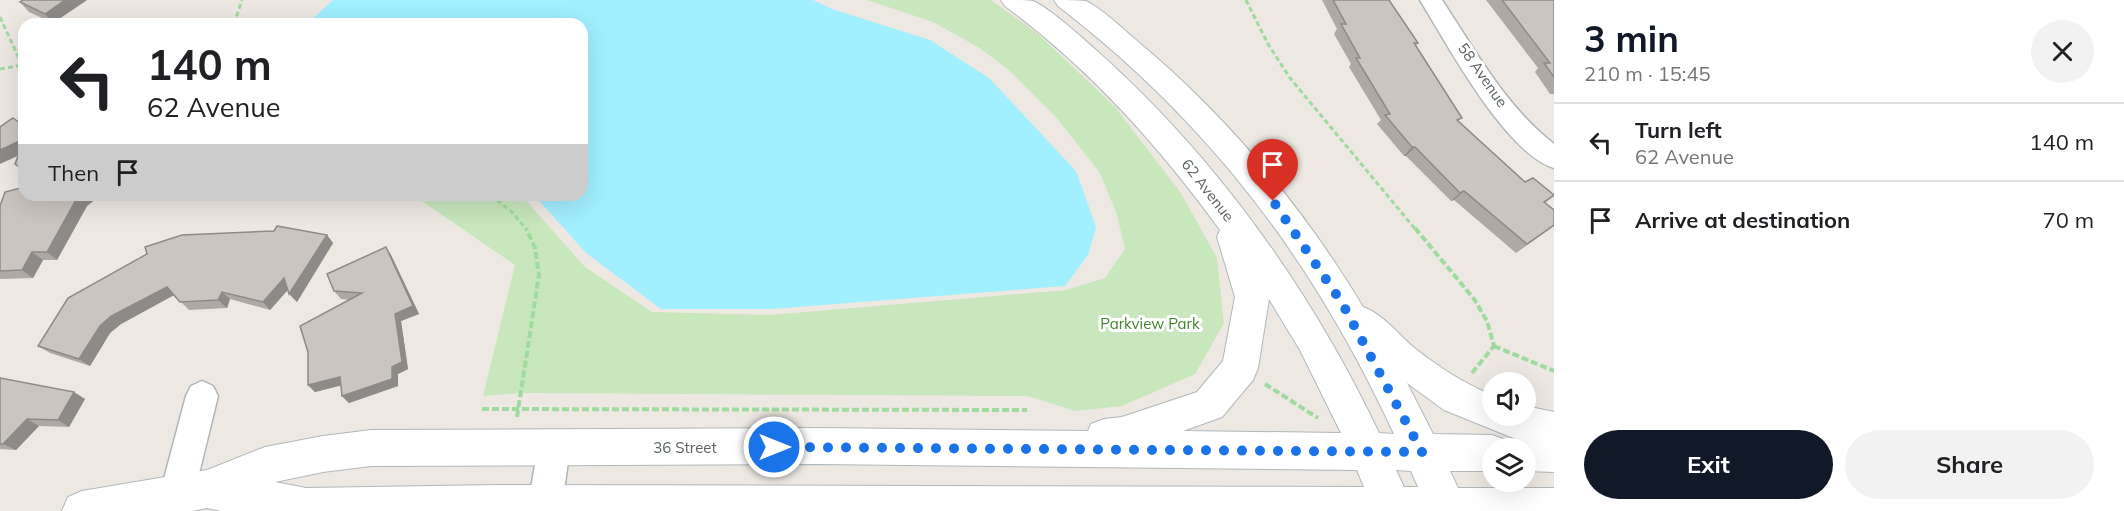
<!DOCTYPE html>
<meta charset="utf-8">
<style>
:root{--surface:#fff;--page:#f2f2f2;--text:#202124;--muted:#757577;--line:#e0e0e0;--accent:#111827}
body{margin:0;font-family:Mulish,sans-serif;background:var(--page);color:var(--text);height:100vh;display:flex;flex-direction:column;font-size:22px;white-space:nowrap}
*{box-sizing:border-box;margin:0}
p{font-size:20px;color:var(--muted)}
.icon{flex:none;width:33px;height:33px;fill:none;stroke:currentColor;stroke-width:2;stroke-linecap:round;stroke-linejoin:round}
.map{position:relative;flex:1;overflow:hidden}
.drawer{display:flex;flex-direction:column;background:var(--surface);width:570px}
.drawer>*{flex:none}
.hud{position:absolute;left:18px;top:18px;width:570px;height:183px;border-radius:18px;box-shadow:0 6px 24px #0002;background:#fff;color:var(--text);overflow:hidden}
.buttons{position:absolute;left:1482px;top:372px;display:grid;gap:12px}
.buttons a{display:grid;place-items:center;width:54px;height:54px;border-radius:50%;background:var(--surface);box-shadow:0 6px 24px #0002;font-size:30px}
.pin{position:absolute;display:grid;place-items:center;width:51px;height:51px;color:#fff;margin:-62px -26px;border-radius:50% 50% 50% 0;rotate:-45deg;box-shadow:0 0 6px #0007}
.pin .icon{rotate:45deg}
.me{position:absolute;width:66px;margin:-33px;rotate:90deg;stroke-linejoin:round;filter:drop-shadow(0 0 4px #0008)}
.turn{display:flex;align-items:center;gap:21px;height:126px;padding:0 30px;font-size:27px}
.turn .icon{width:78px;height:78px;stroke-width:2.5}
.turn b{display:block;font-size:42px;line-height:51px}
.then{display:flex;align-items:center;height:57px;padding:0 30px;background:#0003;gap:12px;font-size:22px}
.round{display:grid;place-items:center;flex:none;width:63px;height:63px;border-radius:32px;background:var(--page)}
.head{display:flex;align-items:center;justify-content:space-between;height:102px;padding:0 30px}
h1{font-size:36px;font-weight:700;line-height:45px;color:var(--accent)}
.primary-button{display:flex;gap:12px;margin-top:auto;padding:12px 30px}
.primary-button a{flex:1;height:69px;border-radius:36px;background:var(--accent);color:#fff;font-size:24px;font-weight:700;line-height:69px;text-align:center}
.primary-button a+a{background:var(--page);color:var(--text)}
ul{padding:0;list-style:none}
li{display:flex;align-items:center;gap:18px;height:78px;padding:0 30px;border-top:2px solid var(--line)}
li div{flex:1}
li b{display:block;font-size:22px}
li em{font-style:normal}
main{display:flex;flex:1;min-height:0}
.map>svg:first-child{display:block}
.green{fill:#c8e7bd}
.water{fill:#a1efff}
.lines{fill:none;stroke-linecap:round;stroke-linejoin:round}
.street-casing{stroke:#b0b5b8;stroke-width:3}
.secondary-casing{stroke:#b1b8bb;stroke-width:2}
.path-far1{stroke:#9fda9f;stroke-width:3;stroke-dasharray:5 3;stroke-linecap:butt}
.path{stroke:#9fda9f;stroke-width:4;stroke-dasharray:7 3;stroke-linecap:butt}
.street{fill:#fff;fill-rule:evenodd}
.secondary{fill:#fff;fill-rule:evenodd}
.wall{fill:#afa9a6}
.shaded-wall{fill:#8e8a87}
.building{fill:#cbc5c1;stroke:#8e8a87;stroke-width:1.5}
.route{stroke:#1a73e8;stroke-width:10;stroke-dasharray:0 18}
.labels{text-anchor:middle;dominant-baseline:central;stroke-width:6;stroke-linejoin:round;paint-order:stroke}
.street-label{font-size:15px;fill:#5a6164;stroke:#fff}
.park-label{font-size:15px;fill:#428530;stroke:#fff}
</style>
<main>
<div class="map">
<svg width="1554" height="511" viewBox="0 0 1554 511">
<rect width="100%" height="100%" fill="#eee8e2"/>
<path class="green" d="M867,0H991L1038,34L1115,107L1181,193L1217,258L1224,323L1195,374L1122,406L1075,411L1028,396L519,393L483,396L515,265L413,195H521L585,267L652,312L770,315L1066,290L1105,278L1125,249L1117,215L1100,173L1056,117L1009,70L978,47L933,22Z"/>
<path class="water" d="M333,0H813L832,9L930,40L989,78L1076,171L1096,227L1088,255L1065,286L772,309H661L586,253L534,195H582V24H307Z"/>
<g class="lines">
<g class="street-casing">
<path id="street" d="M1420,0H1442C1475,50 1506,107 1554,144V168C1505,153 1447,44 1420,0Z
M202,381L213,386L218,396L194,494L189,506L177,511L165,506L160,494L186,396L191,386Z
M554,432L566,437L570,448L561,511H527L538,448L542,437Z"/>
</g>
<g class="secondary-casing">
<path id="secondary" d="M1001,0C1010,0 1024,0 1033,1C1048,7 1084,39 1097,51C1216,157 1311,290 1379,433L1394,434C1314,261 1209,122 1058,6L1054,0C1063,0 1078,0 1086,1C1101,8 1123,29 1136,40C1226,115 1303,207 1363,307C1385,315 1399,336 1417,350C1440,368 1465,384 1492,395V416H1526V406L1554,412V472L1526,471V448H1492V471H1450L1458,488H1554V511H221L207,508L192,511H62L68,497L82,491L207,470L265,447L323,436L371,430L818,428L1088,431L1091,424L1104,419L1122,417L1197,392L1223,361L1235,297L1217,237L1220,230C1158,145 1090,69 1005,6ZM1269,299L1300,350L1341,433L1183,431L1222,417L1253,380L1258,368ZM1407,383L1444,410L1516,439L1512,440L1509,448L1506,440L1492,435L1433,434ZM818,464L1357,470L1364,487L498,485L306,488L275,482L323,472L371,466ZM1396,470L1411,471L1418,487H1404Z"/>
</g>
<path class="path-far1" d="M1246,0L1268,44L1290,78L1416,230
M0,17L22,65
M234,24L242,0
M0,69L23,65
M491,195L512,212L527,230"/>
<path class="path" d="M1415,228L1474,299L1487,321L1494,346
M1494,346L1554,371
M1472,373L1494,346
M1265,384L1318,418
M482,409L1027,410
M517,417L539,275L535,248L526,228"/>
<use href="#street" class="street"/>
<use href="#secondary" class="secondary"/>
</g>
<path class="wall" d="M23,0H87L53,23L29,12L20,2Z
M1322,0H1389L1418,43L1416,46L1459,122L1525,182L1554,196L1545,203L1554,226L1516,253L1454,200L1451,201L1406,156H1404L1377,124L1381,120L1349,67L1351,64L1334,34L1337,29Z
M1486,0H1554V94H1550L1535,72L1538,68Z
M24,195H97V198L87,206L57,260H43L33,278L0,279V206Z
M327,235L333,243L297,302L288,290L270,310L230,299L227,308L189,310L174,295L121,324L110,333L90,366L50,353L38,346Z
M386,247L391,255L419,314L401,321L408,369L398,374V386L349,403L342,396L341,385L315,392L308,385L350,300L341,299L334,291Z
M0,378L85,399L69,427L39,426L16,450L0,449Z"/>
<path class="shaded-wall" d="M65,0H87L53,23L45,14Z
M24,139V153L0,164V150Z
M1412,147H1415L1406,156H1404Z
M1464,191L1454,200L1451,201L1460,193Z
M81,195H97V198L87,206L57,260L47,252L77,198Z
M327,235L333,243L297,302L289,294Z
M386,247L391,255L419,314L401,321L408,369L398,374V386L349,403L342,396L392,367L395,314Z
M32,252L43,260L33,278L22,270Z
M284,278L291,286L270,310L263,302Z
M167,287L176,294L121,324L110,333L90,366L79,359L100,326L111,316Z
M222,292L230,299L227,308L218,300Z
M340,377L347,384L315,392L308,385Z
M74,392L85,399L69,427L58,420Z
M27,419L39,426L16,450L3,444Z"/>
<path class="building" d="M23,0H65L45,14L20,2Z
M1333,0H1389L1418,43H1414L1462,118L1457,120L1525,182L1533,178L1554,195L1544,202L1554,210V225L1527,244L1464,191L1460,193L1415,147H1412L1385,115L1390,114L1356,58H1360L1341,24H1346Z
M1502,0H1554V77L1544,63H1550Z
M13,118L24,126V139L0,150V127Z
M24,140V170L15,164Z
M24,187V195H81L77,198L47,252H32L22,270L0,271V206L5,192Z
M277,226L327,235L289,294L284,278L263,302L222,292L218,300L180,302L167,287L111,316L100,326L79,359L38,346L68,298L147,254L145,247L182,235L274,231Z
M386,247L413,306L395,314L402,362L392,367V379L342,396L340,377L308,385V352L300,326L362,293L334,291L327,274Z
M0,378L74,392L58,420L27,419L3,444H0Z"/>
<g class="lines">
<path class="route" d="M774,447L1422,452L1342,303L1273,201"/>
</g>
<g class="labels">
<g class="street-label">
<text transform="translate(1483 75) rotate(55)">58 Avenue</text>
<text transform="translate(1208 190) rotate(52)">62 Avenue</text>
<text x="685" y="447">36 Street</text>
</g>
<g class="park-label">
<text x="1150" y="323">Parkview Park</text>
</g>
</g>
</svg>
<div class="buttons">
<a><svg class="icon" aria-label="sound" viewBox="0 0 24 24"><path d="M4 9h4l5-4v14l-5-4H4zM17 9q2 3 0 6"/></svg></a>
<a><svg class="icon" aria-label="layers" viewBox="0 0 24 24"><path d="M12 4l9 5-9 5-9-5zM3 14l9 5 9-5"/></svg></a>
</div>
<div class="pin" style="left:1273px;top:201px;background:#d93025"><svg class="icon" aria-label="arrive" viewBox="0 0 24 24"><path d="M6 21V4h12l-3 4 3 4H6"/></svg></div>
<svg class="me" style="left:774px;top:447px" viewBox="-20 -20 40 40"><circle r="17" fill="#1a73e8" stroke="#fff" stroke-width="3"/><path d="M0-11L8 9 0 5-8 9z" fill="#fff"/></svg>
<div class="hud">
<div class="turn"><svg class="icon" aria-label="left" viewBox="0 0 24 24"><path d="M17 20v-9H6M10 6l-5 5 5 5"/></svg><div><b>140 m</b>62 Avenue</div></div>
<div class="then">Then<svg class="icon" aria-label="arrive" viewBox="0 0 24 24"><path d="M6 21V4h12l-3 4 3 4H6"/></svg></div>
</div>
</div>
<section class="drawer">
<div class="head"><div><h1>3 min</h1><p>210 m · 15:45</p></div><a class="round"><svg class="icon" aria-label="close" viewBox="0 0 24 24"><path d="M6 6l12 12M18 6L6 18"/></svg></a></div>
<ul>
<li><svg class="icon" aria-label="left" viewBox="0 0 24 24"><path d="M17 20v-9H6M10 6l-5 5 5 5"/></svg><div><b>Turn left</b><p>62 Avenue</p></div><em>140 m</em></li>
<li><svg class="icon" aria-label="arrive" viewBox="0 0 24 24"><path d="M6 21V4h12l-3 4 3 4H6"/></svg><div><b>Arrive at destination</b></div><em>70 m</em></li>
</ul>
<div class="primary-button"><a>Exit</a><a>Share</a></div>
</section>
</main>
